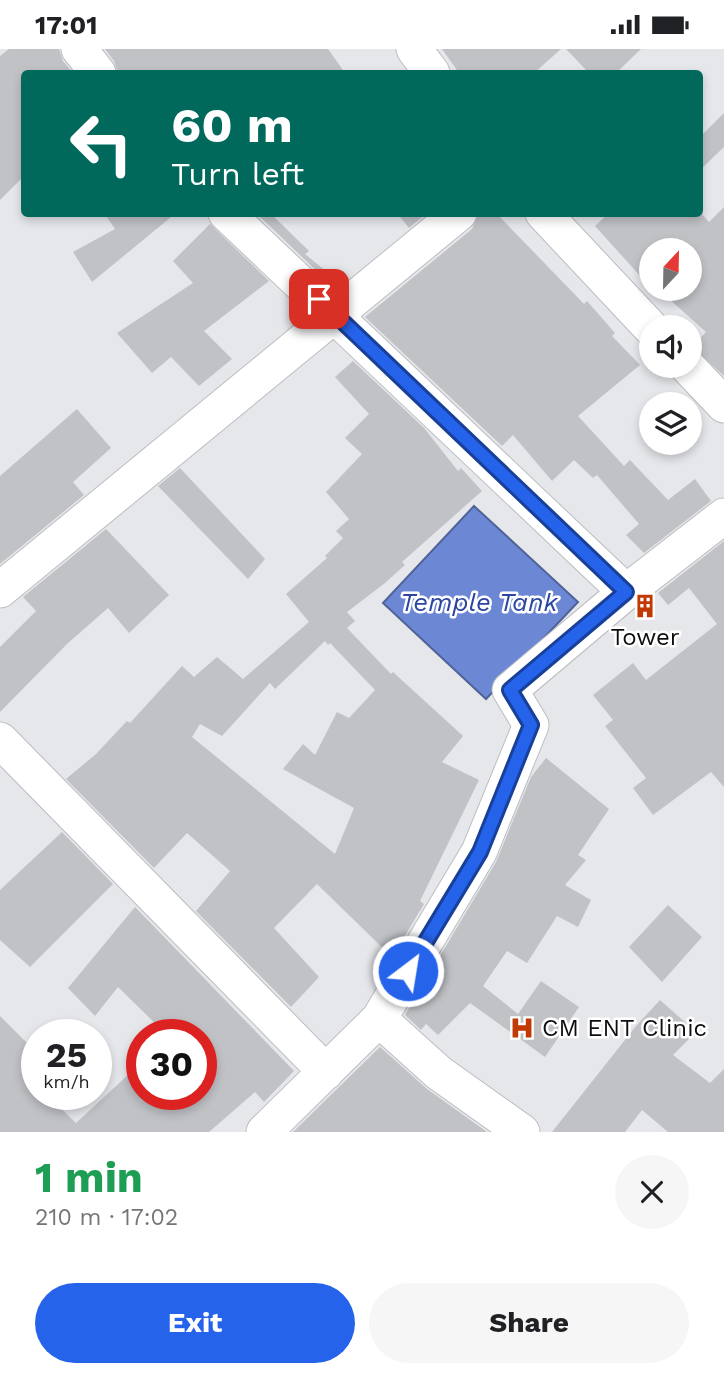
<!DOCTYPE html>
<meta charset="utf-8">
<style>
:root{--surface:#fff;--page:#f6f6f6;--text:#202124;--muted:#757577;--accent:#2563eb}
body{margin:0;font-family:"Work Sans",sans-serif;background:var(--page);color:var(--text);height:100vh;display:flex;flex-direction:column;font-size:26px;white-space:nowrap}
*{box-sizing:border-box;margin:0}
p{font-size:23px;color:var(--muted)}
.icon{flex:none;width:38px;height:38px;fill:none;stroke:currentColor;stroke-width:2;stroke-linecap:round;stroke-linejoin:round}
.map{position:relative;height:1083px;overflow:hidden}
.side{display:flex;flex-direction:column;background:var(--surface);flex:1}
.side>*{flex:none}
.guide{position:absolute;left:21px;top:21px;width:682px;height:147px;border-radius:7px;box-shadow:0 4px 10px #0003;background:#00695c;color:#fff;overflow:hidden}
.needle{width:46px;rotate:22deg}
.buttons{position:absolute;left:639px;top:189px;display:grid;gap:14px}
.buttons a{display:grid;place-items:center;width:63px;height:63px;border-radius:50%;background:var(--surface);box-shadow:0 4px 10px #0003;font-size:35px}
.speed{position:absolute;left:21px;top:970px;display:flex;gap:14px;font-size:35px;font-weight:700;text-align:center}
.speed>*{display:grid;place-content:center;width:91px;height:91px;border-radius:50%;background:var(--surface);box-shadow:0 4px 10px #0003;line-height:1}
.speed small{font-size:18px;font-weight:400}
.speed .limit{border:10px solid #d22;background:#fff;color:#111}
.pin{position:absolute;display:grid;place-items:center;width:60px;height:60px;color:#fff;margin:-30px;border-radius:14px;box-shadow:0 4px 10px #0006}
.me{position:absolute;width:77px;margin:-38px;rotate:31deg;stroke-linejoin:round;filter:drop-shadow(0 0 5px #0008)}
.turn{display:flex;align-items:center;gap:24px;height:147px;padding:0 35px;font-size:32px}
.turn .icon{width:91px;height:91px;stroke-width:2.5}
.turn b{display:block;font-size:49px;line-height:60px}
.round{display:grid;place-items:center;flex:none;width:74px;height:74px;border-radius:37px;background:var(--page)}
.headline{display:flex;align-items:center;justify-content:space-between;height:119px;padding:0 35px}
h1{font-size:42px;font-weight:700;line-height:52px;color:#1e9e55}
.action{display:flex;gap:14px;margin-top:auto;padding:14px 35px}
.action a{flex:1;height:80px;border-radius:42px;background:var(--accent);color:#fff;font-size:28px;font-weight:700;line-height:80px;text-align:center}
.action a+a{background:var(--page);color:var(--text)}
.status{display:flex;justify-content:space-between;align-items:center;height:49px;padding:0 35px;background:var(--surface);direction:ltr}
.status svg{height:19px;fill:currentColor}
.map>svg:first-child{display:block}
.water{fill:#6c87d3;stroke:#506398;stroke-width:2}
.building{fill:#c0c2c6;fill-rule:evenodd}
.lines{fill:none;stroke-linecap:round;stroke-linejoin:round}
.street-casing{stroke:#bbbdc1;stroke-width:37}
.street{stroke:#fff;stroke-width:35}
.route-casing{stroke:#184099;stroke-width:18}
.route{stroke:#2563eb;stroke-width:12}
.labels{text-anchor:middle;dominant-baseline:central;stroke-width:5;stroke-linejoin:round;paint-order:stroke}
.poi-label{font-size:24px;fill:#0e0e10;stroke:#fff}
.water-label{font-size:26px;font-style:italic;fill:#2c459f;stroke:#fff}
</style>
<div class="status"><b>17:01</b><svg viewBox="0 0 49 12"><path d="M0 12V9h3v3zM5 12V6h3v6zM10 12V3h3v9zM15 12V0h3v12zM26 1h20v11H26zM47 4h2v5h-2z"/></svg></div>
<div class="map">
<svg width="724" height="1083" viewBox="0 0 724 1083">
<rect width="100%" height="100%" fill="#e5e7eb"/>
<path class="water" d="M474,457L578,553L486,650L383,554Z"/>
<path class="building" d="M9,0H59L63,12L73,24H24V127L0,151V7Z
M105,0H328L345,24H118L114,12Z
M442,0H561L534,24H459Z
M566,0H641L616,24H589Z
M724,64V98L700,121V88Z
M724,158V327L692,298L706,283L658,240H690V201H651V233L644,227L642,229L595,177L609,164H701L709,173Z
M104,164H176L92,233L73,203L115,180Z
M256,164H270L309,202L305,205L327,223L323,228Z
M397,164H427L409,179Z
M479,164H496L584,255L587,252L615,284L612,287L640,316L578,367L624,417L630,411L668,451L695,430L711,452L644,504L626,486L639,475L597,426L593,429L574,411L552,432L513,386L502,397L365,268L472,180Z
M210,175L269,232L204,282L232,310L199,337L171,308L152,324L117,284L193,234L173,212Z
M353,312L424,379L458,422L461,419L482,442L402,513L405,516L385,534L347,563L355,572L347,579L391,625L393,623L463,687L442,713L479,731L420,852L424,855L392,908L317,835L274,879L319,928L291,958L196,862L230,822L187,784L154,819L66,730L96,705L127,672L130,674L182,617L194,628L217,608L243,630L309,573L286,545L327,509L325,507L343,489L336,482L349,470L326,443L362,405L345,389L369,365L335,328ZM325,592L328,596L330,594L375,641L349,669L337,663L315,706L303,695L283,720L354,759L335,805L192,688L200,675L222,687L270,634L275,640Z
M77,360L111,399L73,433L84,446L0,515V427Z
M180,419L265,510L248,530L158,437Z
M106,480L169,546L129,584L108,559L67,595L0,663V598L36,562L23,548Z
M724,492V738L711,723L653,766L633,739L646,729L605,677L613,671L593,646L633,614L646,631L717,575L689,539L668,556L658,544Z
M546,709L609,760L578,806L586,811L565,836L591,851L578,878L557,867L527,914L507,902L483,937L518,965L541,932L579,958L545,1008L470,954L438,986L426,975L421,981L405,966L496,813L531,728Z
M62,783L113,835L30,918L0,891V841Z
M668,856L702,888L662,933L629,898Z
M135,858L294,1022L264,1053L255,1043L209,1083H0V967L37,1004V1045H46L76,1074L142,1013V1045H201V985H166L118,938L95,967L68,939Z
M660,951L696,983L673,1006L710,1034L724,1020V1083H668L642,1061L625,1083H552L636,977Z
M380,998L427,1040L487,1083H293Z"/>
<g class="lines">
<g class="street-casing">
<path id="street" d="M79,0L98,24
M414,0L432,24
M226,164L626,543
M543,164L651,279
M687,317L724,356
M0,541L459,164
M0,691L326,1023
M264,1083L379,970
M522,1083L439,1024L379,970L479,803L531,676L510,641L626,543L724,467"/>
</g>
<use href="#street" class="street"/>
</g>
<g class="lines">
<g class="route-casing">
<path id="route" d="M319,250L626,543L510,641L531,676L480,803L408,922"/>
</g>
<use href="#route" class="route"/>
</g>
<defs>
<g id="building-bare" transform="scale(1.89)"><path d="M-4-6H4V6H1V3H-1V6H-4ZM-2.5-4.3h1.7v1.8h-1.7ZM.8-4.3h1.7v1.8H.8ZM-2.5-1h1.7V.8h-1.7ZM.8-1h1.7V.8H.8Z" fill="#c13904" stroke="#fff" stroke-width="2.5" paint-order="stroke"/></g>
<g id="hospital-bare" transform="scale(1.89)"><path d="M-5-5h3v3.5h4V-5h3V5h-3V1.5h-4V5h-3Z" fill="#c13904" stroke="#fff" stroke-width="2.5" paint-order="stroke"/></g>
</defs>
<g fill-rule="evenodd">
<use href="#building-bare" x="645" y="557"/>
<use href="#hospital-bare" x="522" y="979"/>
</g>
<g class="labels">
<g class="poi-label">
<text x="645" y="588">Tower</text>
<text x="542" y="979" text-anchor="start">CM ENT Clinic</text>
</g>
<g class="water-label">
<text x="479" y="553">Temple Tank</text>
</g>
</g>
</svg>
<div class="buttons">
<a><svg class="needle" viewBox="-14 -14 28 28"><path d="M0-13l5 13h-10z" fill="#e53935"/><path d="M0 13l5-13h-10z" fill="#757577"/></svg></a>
<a><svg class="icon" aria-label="sound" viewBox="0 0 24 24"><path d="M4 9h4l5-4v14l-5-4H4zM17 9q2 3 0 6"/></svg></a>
<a><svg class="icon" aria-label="layers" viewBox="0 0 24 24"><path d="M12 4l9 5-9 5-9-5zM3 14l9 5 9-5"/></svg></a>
</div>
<div class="speed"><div>25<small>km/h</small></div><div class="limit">30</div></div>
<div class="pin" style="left:319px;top:250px;background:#d93025"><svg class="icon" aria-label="arrive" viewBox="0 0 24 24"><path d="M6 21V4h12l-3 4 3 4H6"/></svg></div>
<svg class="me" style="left:408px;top:922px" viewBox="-20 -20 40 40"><circle r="17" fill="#2563eb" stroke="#fff" stroke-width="3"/><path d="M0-11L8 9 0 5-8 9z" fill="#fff"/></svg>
<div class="guide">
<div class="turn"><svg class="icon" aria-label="left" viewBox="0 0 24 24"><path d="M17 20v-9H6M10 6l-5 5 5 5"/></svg><div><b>60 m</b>Turn left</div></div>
</div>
</div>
<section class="side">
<div class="headline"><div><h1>1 min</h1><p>210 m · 17:02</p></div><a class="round"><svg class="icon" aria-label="close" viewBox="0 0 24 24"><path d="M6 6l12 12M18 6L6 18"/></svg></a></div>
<div class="action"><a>Exit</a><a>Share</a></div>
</section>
